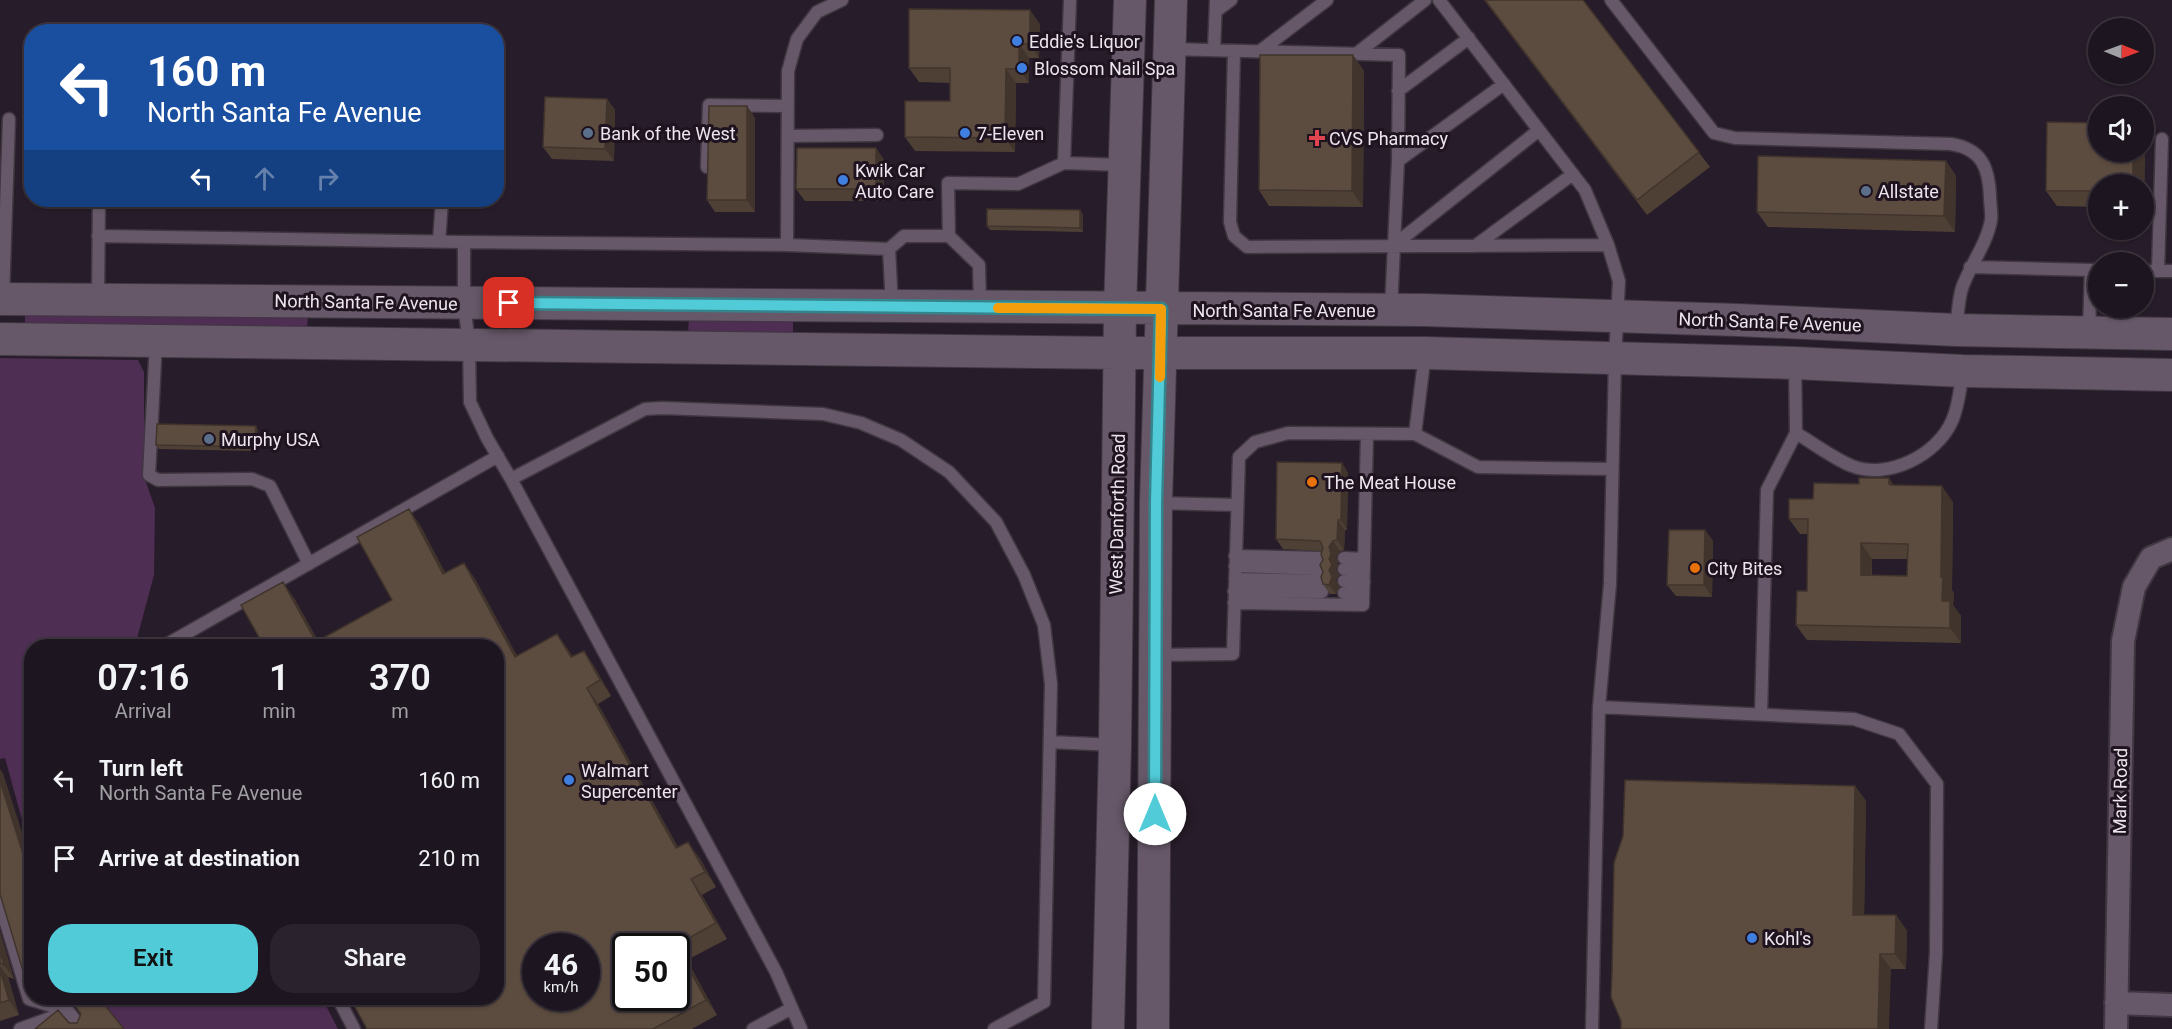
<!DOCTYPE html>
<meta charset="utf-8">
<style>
:root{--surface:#1d151f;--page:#2a222c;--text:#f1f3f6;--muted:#a09fa4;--line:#3b343d;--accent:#52cbd8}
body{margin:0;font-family:Roboto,sans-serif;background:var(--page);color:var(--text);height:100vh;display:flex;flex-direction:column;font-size:22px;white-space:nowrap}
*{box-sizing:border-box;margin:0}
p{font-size:20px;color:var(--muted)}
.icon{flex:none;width:33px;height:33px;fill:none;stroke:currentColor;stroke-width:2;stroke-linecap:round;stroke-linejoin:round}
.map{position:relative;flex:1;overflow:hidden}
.sheet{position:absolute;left:24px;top:639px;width:480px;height:366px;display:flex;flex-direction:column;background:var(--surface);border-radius:24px;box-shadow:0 2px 4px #0004,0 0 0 2px var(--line)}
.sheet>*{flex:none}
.hud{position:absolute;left:24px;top:24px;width:480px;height:183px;border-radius:24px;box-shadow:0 2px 4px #0004,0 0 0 2px var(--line);background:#1a4fa0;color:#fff;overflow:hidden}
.needle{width:39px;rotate:91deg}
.fabs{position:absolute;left:2088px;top:18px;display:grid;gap:12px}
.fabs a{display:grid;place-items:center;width:66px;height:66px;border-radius:50%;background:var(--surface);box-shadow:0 2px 4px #0004,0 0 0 2px var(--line);font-size:30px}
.speed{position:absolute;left:522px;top:933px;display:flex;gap:12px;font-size:30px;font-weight:700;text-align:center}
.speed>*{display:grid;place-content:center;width:78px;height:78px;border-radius:50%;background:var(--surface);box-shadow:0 2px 4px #0004,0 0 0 2px var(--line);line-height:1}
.speed small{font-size:15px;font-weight:400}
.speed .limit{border:3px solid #111;border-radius:9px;background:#fff;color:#111}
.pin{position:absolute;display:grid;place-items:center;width:51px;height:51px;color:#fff;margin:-26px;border-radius:12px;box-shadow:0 3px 9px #0006}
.me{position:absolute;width:66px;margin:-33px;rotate:0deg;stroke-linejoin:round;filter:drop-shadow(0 0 4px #0008)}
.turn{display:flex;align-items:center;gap:21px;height:126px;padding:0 24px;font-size:27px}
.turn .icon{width:78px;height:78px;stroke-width:2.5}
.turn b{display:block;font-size:42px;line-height:51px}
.lanes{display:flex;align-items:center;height:57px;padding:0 24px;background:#0003;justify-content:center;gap:30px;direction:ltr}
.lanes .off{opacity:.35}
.eta{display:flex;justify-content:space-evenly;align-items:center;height:102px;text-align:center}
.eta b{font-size:36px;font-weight:600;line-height:42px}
.primary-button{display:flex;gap:12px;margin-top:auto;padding:12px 24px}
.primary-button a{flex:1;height:69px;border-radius:24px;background:var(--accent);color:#111;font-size:24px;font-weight:600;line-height:69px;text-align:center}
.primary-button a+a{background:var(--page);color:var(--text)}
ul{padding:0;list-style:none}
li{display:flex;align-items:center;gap:18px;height:78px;padding:0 24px}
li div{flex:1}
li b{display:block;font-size:22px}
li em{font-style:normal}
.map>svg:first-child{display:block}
.green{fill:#4e2e53}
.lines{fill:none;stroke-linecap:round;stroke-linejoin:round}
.lane-casing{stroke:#413742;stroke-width:15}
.street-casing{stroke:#413742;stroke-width:26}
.secondary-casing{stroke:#413742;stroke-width:34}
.lane{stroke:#665868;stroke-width:12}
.street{stroke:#665868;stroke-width:22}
.secondary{stroke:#665868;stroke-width:32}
.wall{fill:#4f4036;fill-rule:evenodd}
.shaded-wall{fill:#40342c}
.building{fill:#5c4b3f;stroke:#40342c;stroke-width:1.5;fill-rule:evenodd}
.route-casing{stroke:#35848c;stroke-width:15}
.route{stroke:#52cbd8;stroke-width:10}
.slow{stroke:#f59e0b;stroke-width:10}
.shop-dot{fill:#3f7fe0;stroke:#1e131f;stroke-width:2}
.service-dot{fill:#5c6f8a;stroke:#1e131f;stroke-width:2}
.health-dot{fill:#e0444e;stroke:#1e131f;stroke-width:2}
.food-dot{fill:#e8710a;stroke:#1e131f;stroke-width:2}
.labels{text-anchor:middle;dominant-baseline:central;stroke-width:6;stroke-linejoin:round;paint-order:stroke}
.poi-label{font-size:18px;fill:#ede5ee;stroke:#1e131f;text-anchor:start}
.street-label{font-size:18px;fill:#ede5ee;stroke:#1e131f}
</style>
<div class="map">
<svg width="2172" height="1029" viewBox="0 0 2172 1029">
<rect width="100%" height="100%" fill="#271c29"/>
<path class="green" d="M25,310L308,313L307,331L25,327Z
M689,316L793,317V336L688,335Z
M0,358L138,360L144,372V476L155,508L154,575L135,646H32L31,852L5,758L0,759Z
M98,998H322L338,1029H123Z"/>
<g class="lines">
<g class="lane-casing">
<path id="lane" d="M1070,0L1064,163L1124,165
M1439,0L1585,190L1608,245L1619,281L1615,358L1610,584L1599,707L1592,1029
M1611,0L1714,133L1735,138L1951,144C1982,149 1989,168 1990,197C1990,204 1992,213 1991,220C1987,244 1970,265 1962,288C1958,301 1958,316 1956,329
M1216,11L1231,0
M1170,49L1399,55L1398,161L1391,309
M1214,50L1216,0
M1234,51L1230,222L1234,236L1247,247L1608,245
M1260,51L1327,0
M1356,54L1425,0
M1398,91L1469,38
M788,136L877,135
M1398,161L1504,84
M707,167L709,105L787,106
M98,236L464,242L787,245L889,249L892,306
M439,242L442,200
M464,242V303L469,345L470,402L487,438L511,479L776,972L801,1029
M787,245L788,71L797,39L817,12L842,0
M1394,245L1539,130
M1475,246L1573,174
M889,249L904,236H949
M1970,267L2091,270
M2144,271H2172
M2158,271L2162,139
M3,298L9,119
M98,299L99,200
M980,305L979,265L949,236L948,183L1018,184L1064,163
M2089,331L2091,270H2098
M156,342L149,475L158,480L252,479L270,486L309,564
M1796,433C1813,443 1834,459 1852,466C1888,480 1937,455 1952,421C1959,406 1960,387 1963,371
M1415,434L1425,354
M511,479L645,409L662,408L823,414L861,423L901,440L949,472L996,522L1024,575L1044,625L1051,684L1044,1002L994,1029
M1157,503L1237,505
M1235,556L1322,558
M1344,558L1364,559
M1235,566L1322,569
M1344,569L1364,570
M1235,579L1322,581
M1344,581L1364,582
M1234,591L1322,592
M1344,593H1363
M1234,603L1363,605L1367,434
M164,646L498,456
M1157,655L1233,654L1239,457L1255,442L1288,433L1415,434L1478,467L1612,469
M1599,707L1854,719L1899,734L1937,784L1936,953L1931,1029
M1761,714L1767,490L1796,433L1795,363
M1050,742L1115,745
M0,903L29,999L68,1011L82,1029
M338,998L354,1029
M20,1029L61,1014
M753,1029L792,1008"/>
</g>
<g class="street-casing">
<path id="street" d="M2116,1003L2172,1005
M2116,1029L2123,641L2134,587L2151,558L2172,549"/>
</g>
<g class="secondary-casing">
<path id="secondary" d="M0,299L1425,310L1738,320L1956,330L2172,334
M0,339L1119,353H1425L1795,363L1963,371L2172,375
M1108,1029L1115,745L1120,309L1130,0
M1153,1029L1156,502L1171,0"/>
</g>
<use href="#lane" class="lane"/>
<use href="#street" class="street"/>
<use href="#secondary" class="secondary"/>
</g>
<path class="wall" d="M1484,0H1583L1710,167L1647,215Z
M1040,24L1039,58H1029V83H1016L1015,152L915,151L905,137L950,101V83L919,82L909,68Z
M1353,55L1364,71L1363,207L1269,206L1259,190Z
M607,99L615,110L614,161L552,159L543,147Z
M32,103V178L23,167Z
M747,106L755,118V212H715L707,200Z
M2144,137L2145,139L2144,207V184H2098V207L2057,206L2046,191L2144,152Z
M876,148L884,160V201H805L796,189Z
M1946,161L1956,176L1955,232L1768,227L1757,212Z
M1083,214V232L990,230L987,226Z
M258,430L257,451L159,449L156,445Z
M1342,463L1348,473L1347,530H1345L1344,550L1340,551L1336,557L1338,563L1336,569L1339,575L1336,580L1339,587L1336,594H1330L1323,584V560L1322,551L1283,549L1276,539Z
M1894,485L1953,502L1952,590L1954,593L1953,605L1961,616V643L1807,640L1796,625L1807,591L1808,534H1800L1789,519L1813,499ZM1872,559H1908L1907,576L1872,575Z
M420,525L445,573L464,563L475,579L517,656L557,634L572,656L594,666L611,696L598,704L678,847L699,857L716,887L702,895L727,939L687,960L717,1015L692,1029H367L496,998L264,646L294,598L318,641L392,600Z
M1705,530L1713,541L1712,597L1676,596L1667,585Z
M0,769L3,774L32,864V983L23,971L0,895Z
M1855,786L1866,801L1864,915H1896L1907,931L1906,969H1891L1621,1029Z
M0,932L14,979L8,977L19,1015L0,1021Z"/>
<path class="shaded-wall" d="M1030,10L1040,24L1039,58L1030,44Z
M1019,44L1029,58V83L1019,69Z
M1353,55L1364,71L1363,207L1352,191Z
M1006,69L1016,83L1015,152L1005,138Z
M607,99L615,110L614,161L605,149Z
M747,106L755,118V212L747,200Z
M2144,137L2145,139L2144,207V184H2133V152H2144Z
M876,148L884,160V201L876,189Z
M1946,161L1956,176L1955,232L1944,216Z
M1080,210L1083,214V232L1080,228Z
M256,426L258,430L257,451L254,447Z
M1342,463L1348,473L1347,530L1341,520Z
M1889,478L1900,494L1889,484Z
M1942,486L1953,502L1952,590L1954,593L1953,605L1961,616V643L1950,628L1942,601L1941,577Z
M409,509L420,525L454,589L443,574Z
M1338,520L1345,530L1344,550L1337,540Z
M1705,530L1713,541L1712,597L1704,585Z
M1333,541L1340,551L1336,557L1338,563L1336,569L1339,575L1336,580L1339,587L1336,594L1329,585V547Z
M1861,543L1872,559L1871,591L1861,575Z
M464,563L475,579L526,672L515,657Z
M283,582L294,598L321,646L316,642Z
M557,634L568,649L582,673L571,657Z
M584,651L594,666L611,696L600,680Z
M587,688L598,704L687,864L676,848Z
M0,769L3,774L32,864V882L0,781Z
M1855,786L1866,801L1864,930L1853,915Z
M688,842L699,857L716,887L705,872Z
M691,879L702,895L727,939L716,923Z
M1896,915L1907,931L1906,969L1895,954Z
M0,932L14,979L4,965L0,951Z
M676,945L687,960L717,1015L706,1000Z
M1880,954L1891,969L1889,1029H1878Z
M0,966L8,977L19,1015L9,1000L0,970Z"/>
<path class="building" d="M1485,0H1583L1699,152L1637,200Z
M909,9L1030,10V44H1019V69H1006L1005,138L905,137V101H950V68H909Z
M1260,55H1353L1352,191L1259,190Z
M545,97L607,99L605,149L543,147Z
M24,103H32V167H23Z
M709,106H747V200H707Z
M2047,122L2098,123V152H2133V184H2098V191H2046Z
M797,148H876V189H796Z
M1758,156L1946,161L1944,216L1757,212Z
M987,209L1080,210V228L987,226Z
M157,424L256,426L254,447L156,445Z
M1277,462L1342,463L1341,520H1338L1337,540L1333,541L1329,547L1331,554L1329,559L1332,565L1329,570L1332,577L1329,585L1323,584L1321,577L1323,572L1320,565L1323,560L1321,554L1323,548L1320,541L1276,539Z
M1859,478H1889V484L1891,485L1942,486L1941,577H1943L1942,601H1950V628L1796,625L1797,591H1807L1808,519H1789V499H1813L1814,483L1859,484ZM1861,543L1908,544L1907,576L1861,575Z
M409,509L443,574L464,563L515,657L557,634L571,657L584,651L600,680L587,688L676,848L688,842L705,872L691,879L716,923L676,945L706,1000L653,1029H367L350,998H496V646H264L241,605L283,582L316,642L392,600L357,537ZM536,946H586V998H536ZM626,946H676V998H626Z
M1669,530H1705L1704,585H1667Z
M1625,780L1855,786L1853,915H1896L1895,954H1880L1878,1029H1621V1021L1611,997L1612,972L1614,863L1623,836Z
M0,781L32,882V974L23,971L0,894Z
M0,951L4,965L0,963Z
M0,970L9,1000L0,1003Z
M75,998H99L124,1029H35L58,1010L69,1023H77L81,1014L71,1000Z"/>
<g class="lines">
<g class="route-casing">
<path id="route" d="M509,303L1161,309L1156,502L1155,814"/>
</g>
<use href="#route" class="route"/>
<path class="slow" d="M998,308L1161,309L1160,377"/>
</g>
<g class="shop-dot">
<circle cx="1017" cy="41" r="6"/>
<circle cx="1022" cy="68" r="6"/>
<circle cx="965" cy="133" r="6"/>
<circle cx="843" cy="180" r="6"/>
<circle cx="569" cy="780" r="6"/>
<circle cx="1752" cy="938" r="6"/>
</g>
<g class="service-dot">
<circle cx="588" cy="133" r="6"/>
<circle cx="1866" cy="191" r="6"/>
<circle cx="209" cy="439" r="6"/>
</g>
<path class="health-dot" d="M1314 129h6v6h6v6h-6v6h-6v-6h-6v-6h6z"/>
<g class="food-dot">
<circle cx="1312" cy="482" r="6"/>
<circle cx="1695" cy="568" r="6"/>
</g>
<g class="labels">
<g class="poi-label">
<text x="1029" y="41">Eddie's Liquor</text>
<text x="1034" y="68">Blossom Nail Spa</text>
<text x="600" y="133">Bank of the West</text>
<text x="977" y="133">7-Eleven</text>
<text x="1329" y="138">CVS Pharmacy</text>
<text x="855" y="170">Kwik Car<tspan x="855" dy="21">Auto Care</tspan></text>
<text x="1878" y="191">Allstate</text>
<text x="221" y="439">Murphy USA</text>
<text x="1324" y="482">The Meat House</text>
<text x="1707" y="568">City Bites</text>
<text x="581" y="770">Walmart<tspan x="581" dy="21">Supercenter</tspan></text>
<text x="1764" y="938">Kohl's</text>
</g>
<g class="street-label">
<text transform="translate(366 302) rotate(1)">North Santa Fe Avenue</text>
<text x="1284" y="310">North Santa Fe Avenue</text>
<text transform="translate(1770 322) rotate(2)">North Santa Fe Avenue</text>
<text transform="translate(1117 514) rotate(-89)">West Danforth Road</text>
<text transform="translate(2120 791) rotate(-89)">Mark Road</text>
</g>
</g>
</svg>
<div class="fabs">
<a><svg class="needle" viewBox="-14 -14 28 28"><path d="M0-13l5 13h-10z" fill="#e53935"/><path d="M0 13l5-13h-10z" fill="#a09fa4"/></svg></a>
<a><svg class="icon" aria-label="sound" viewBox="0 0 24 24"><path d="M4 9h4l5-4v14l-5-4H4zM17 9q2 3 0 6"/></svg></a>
<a>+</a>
<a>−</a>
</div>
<div class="speed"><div>46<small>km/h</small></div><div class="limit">50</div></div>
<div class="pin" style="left:509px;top:303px;background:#d93025"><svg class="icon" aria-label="arrive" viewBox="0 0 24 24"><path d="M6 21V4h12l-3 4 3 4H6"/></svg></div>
<svg class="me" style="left:1155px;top:814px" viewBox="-20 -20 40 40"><circle r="19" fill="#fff"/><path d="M0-13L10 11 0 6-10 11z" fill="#52cbd8"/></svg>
<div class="hud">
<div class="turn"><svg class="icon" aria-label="left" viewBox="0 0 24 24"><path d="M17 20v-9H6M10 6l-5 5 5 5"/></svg><div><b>160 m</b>North Santa Fe Avenue</div></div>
<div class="lanes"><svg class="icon" aria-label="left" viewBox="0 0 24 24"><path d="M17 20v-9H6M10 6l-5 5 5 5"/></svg><svg class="icon off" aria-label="ahead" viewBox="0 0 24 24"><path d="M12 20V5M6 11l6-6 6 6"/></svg><svg class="icon off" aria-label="right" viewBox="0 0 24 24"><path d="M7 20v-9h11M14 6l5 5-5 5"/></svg></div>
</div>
<section class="sheet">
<div class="eta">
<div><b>07:16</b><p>Arrival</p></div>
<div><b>1</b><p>min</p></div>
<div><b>370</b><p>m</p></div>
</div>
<ul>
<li><svg class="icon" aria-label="left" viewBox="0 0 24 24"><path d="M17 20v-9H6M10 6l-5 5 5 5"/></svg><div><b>Turn left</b><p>North Santa Fe Avenue</p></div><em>160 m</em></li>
<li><svg class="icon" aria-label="arrive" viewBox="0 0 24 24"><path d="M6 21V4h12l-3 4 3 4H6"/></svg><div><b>Arrive at destination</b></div><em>210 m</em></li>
</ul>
<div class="primary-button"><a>Exit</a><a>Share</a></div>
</section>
</div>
